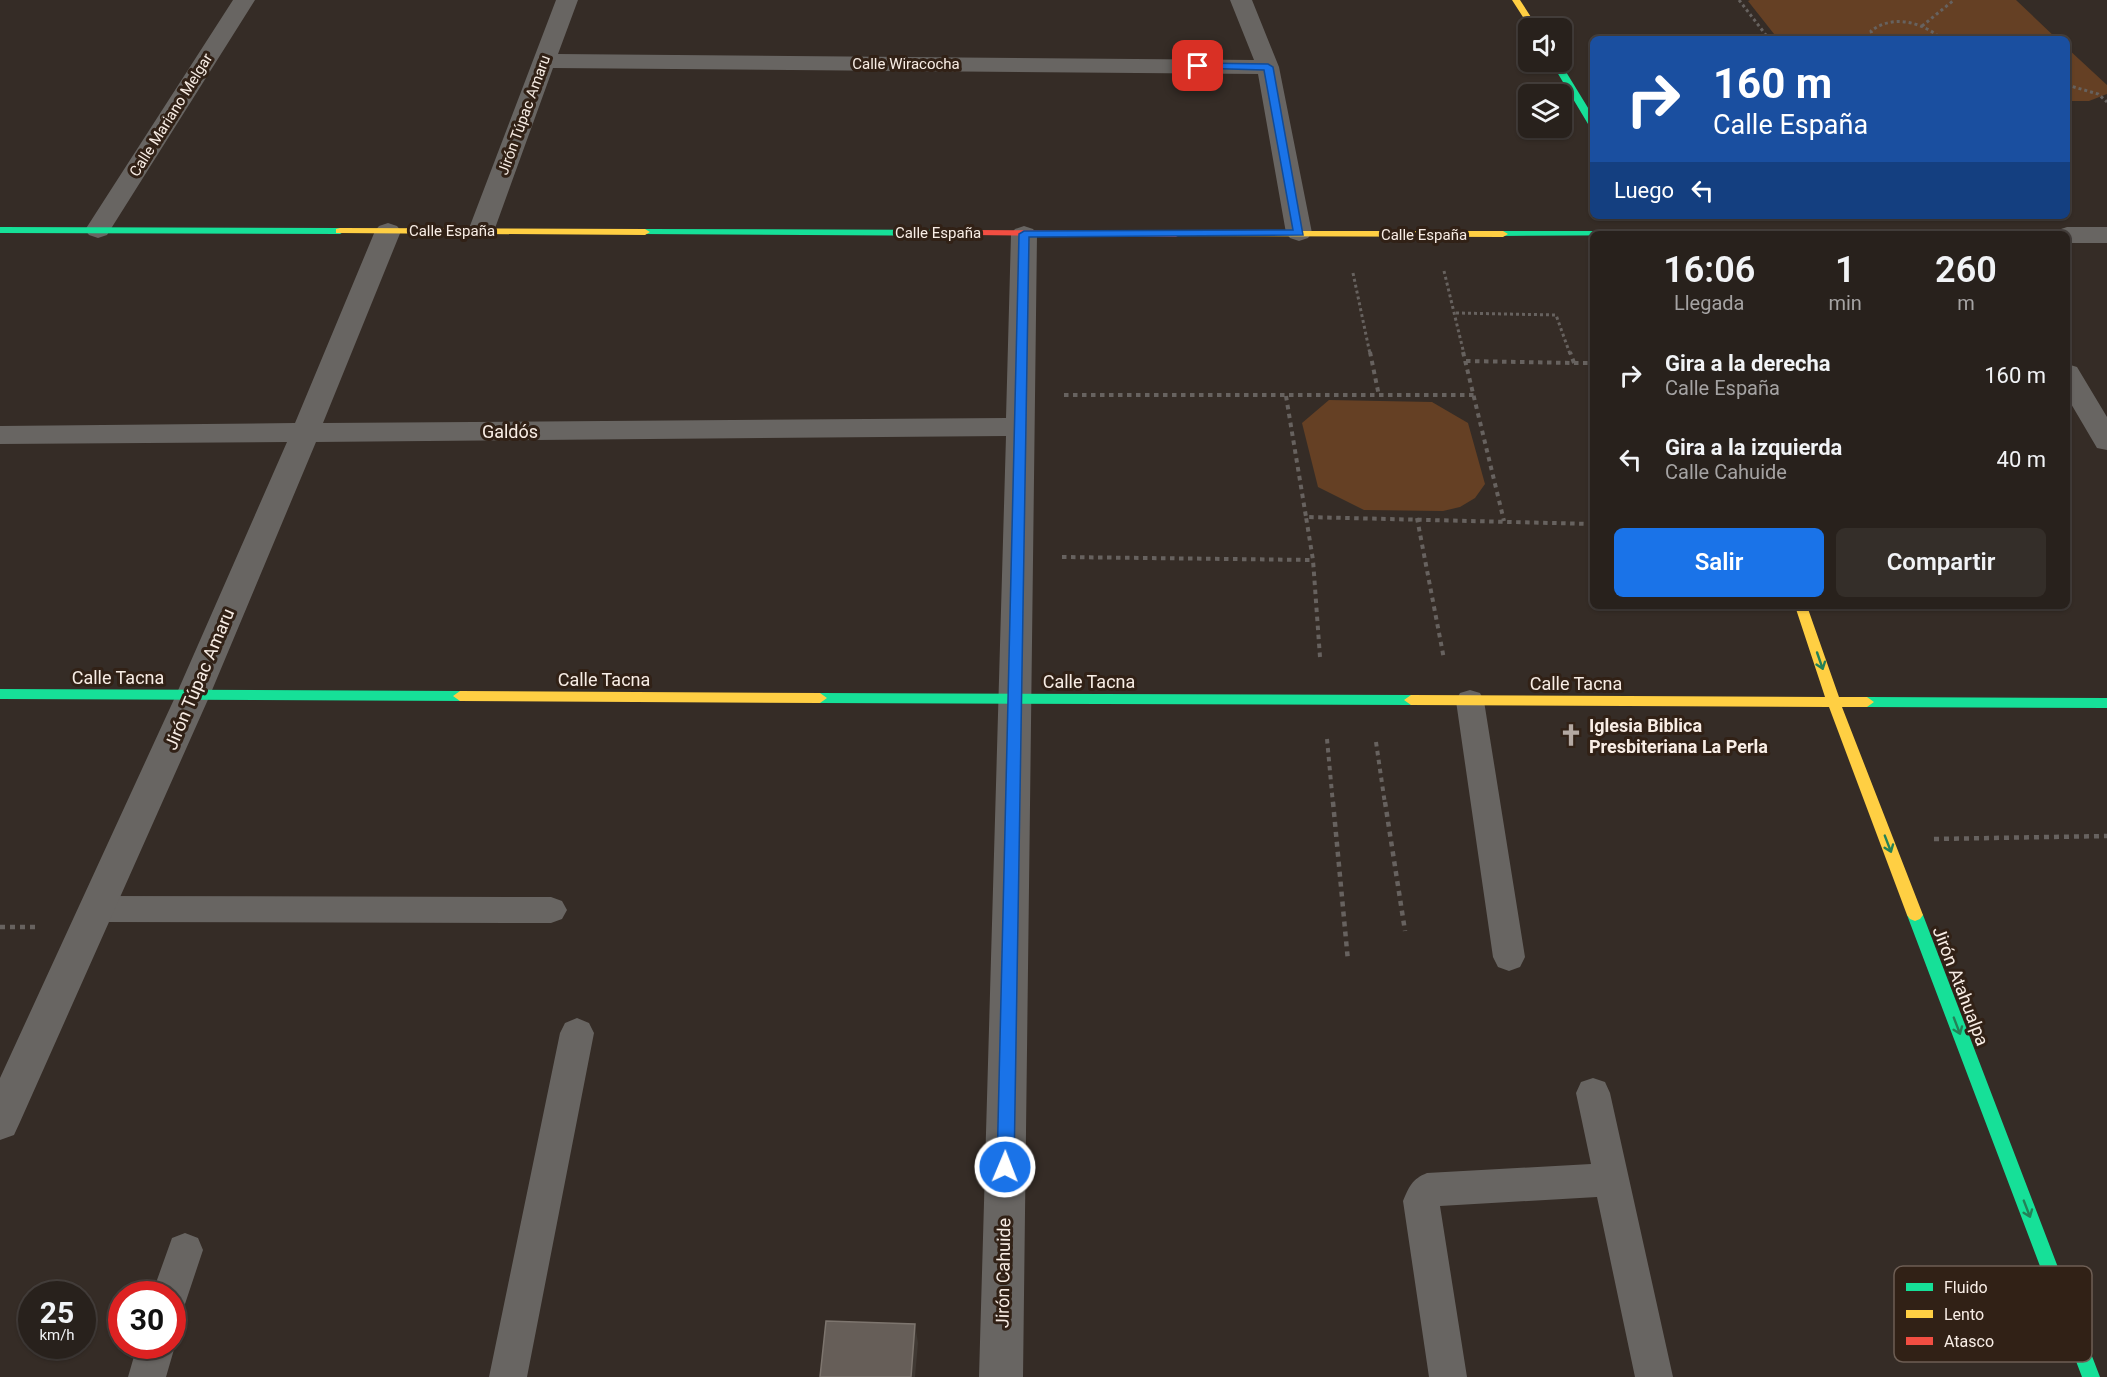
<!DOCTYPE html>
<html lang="es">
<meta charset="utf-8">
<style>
:root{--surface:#28211c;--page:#342e29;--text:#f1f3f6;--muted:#a5a3a3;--line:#443e3b;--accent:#1a73e8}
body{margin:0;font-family:Roboto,sans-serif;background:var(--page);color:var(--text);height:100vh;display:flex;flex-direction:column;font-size:22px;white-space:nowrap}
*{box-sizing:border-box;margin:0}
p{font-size:20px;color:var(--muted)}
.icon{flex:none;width:33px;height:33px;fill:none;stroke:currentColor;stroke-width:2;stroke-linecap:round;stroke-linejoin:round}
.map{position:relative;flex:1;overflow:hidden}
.side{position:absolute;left:1590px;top:231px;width:480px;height:378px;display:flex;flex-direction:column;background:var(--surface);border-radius:9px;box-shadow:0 2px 4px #0004,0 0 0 2px var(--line)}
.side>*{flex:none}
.guide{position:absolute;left:1590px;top:36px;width:480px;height:183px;border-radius:9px;box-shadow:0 2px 4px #0004,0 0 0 2px var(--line);background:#1a4fa0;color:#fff;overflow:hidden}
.tools{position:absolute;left:1518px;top:18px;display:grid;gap:12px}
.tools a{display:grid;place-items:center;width:54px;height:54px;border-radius:9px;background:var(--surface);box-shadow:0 2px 4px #0004,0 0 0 2px var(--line);font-size:30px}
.speed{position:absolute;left:18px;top:1281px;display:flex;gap:12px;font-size:30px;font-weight:700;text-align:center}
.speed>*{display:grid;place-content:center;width:78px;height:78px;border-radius:50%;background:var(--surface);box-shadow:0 2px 4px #0004,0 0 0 2px var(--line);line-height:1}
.speed small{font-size:15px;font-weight:400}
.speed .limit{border:9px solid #d22;background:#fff;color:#111}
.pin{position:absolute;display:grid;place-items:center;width:51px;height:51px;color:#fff;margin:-26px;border-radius:12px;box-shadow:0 3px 9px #0006}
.me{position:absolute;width:66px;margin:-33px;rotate:1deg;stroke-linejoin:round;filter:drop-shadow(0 0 4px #0008)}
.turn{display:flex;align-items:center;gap:21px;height:126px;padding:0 24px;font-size:27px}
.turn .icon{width:78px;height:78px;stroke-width:2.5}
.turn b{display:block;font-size:42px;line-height:51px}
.then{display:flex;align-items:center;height:57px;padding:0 24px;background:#0003;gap:12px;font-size:22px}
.eta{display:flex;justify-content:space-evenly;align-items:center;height:102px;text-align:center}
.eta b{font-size:36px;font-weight:600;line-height:42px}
.action{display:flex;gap:12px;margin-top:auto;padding:12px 24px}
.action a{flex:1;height:69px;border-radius:9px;background:var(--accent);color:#fff;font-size:24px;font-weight:600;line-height:69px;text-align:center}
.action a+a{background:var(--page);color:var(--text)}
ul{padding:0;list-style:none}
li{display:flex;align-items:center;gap:18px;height:84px;padding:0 24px}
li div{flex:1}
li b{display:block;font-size:22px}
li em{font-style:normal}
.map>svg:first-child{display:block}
.green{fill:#654024}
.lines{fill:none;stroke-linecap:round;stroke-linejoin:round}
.path-far2{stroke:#67625f;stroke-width:3;stroke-dasharray:3 3;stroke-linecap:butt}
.path-far1{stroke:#67625f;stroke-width:4;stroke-dasharray:4.5 4.5;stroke-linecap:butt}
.path{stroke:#67625f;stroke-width:4.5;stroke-dasharray:5 5;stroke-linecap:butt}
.lane{fill:#686562;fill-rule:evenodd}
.street{fill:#686562;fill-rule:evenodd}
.fast{fill:#16e098;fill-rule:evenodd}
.slow{fill:#ffcf43;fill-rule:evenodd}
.jam{fill:#f24e42;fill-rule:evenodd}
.shaded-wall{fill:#403933}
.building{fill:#665e58;stroke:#7d756e;stroke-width:1.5}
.oneway{stroke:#248057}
.route{fill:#1a73e8;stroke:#114b97;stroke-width:1.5}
.labels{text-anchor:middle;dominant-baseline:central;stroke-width:6;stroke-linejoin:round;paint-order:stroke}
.far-street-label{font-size:15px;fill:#f8ede5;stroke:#312116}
.street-label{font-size:18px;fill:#f8ede5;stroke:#312116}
.poi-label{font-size:18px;font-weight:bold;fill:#f8ede5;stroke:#312116;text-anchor:start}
.key{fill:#312116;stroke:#6d5e54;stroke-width:1.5}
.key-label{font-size:16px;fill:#f8ede5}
</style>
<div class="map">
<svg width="2107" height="1377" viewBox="0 0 2107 1377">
<rect width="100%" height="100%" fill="#352c26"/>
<path class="green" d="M1750,0H2016L2057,39H1778L1748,1Z
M2067,48L2107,85V94L2089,101H2067Z
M1329,400L1432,402L1468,423L1485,484L1475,498L1460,507L1443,511L1364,510L1318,487L1302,423Z"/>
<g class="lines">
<path class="path-far2" d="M1739,0L1769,39
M1922,26L1954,0
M1873,39L1871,31C1893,14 1922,22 1942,39
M2067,85L2098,94L2107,102
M1444,271L1464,354
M1353,273L1370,354
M1456,313L1556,315L1570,354"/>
<path class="path-far1" d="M1370,352L1379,396
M1463,352L1504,521
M1466,361L1574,363L1570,352
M1574,363H1593
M1064,395H1474
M1286,396L1306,517
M1417,518L1444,659
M1062,557L1313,560
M1320,657L1313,560L1306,517L1593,524
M1327,739L1333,804
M1376,742L1385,804"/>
<path class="path" d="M1333,802L1348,961
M1385,802L1405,931
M1934,839L2107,836
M0,927H38"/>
<path class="lane" d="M1470,690L1480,693L1484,701L1525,957L1520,967L1509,971L1498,967L1493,957L1456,701L1460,693Z
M98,896L551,897L562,901L567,910L562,919L551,923L98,922L87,918L82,909L87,900Z
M577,1018L589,1023L594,1033L527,1377H489L560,1033L565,1023Z
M1593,1078L1605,1082L1610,1093L1673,1377H1635L1597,1197L1440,1206L1467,1377H1429L1403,1201C1409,1187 1412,1179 1427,1173L1591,1164L1576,1093L1581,1082Z
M185,1233L198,1238L203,1250L184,1307L172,1312V1294H152L172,1238Z
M172,1340L175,1346L166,1377H128L137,1346H172Z"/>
<path class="street" d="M233,0H255L107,235L98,238L89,235L85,230Z
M556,0H578L558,54L1254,60L1230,0H1252L1279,67L1312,233L1308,238L1299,241L1290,238L1286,233L1258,74L553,68L494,231L490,236L481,239L472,236L468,231Z
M388,223L397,226L401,231L323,423L1006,418L1011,234L1015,229L1024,226L1033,229L1037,234L1023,1377H979L1006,436L316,442L210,695L20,1122L14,1135L0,1140V1078L176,695L287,442L0,444V426L295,423L375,231L379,226Z
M2067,227H2107V243H2067V234H2055L2058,230Z
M2067,364L2077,367L2107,417V450L2097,448L2067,397Z"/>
<path class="fast" d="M1551,62H1560L1593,116V127L1588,124Z
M0,227L340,228L345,231L340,234L0,233Z
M645,229L975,230L980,233L975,236L641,234L640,232Z
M1503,231H1877L1882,234L1499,236V232Z
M0,689L460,691L467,696L460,701L0,699Z
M820,693L1411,695L1418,700L1411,705L820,703L813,698Z
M1867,697L2107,698V708L1867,707L1860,702Z
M1915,909L1920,911L1923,915L2100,1377H2082L1907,915L1910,911Z"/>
<path class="slow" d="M1512,0H1520L1538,28H1530Z
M340,228L645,229L650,232L645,235L336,233V229Z
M1176,231H1503L1508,234L1503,237L1172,236V232Z
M1795,606H1807L1839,697H1867L1874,702L1867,707H1842L1923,915L1920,919L1915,921L1910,919L1907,915L1829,707L1411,705L1404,700L1411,695L1825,697Z
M460,691L820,693L827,698L820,703L460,701L453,696Z"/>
<path class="jam" d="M975,230L1176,231L1181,234L1176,237L971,235L970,233Z"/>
</g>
<path class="shaded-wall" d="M915,1324L918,1343L915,1377H911Z"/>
<path class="building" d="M826,1321L915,1324L911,1377H820Z"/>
<defs><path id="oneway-shaft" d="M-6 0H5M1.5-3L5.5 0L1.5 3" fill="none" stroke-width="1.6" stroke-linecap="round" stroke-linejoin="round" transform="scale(1.5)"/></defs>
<g class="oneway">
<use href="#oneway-shaft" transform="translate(1820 661) rotate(71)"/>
<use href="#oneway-shaft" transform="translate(1888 844) rotate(69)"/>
<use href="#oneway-shaft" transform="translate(1957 1026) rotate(69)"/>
<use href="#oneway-shaft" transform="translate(2027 1209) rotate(69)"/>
</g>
<path class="route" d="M1198,63L1268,64L1273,67L1303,235L1029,237L1014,1167L1011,1172L1005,1174L999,1172L997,1167L1019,234L1024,231L1293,230L1264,70L1195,68L1194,66Z"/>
<defs>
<g id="church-bare" transform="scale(1.8)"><path d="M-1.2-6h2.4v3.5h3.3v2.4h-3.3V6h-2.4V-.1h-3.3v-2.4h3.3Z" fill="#b4a9a2" stroke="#312116" stroke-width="2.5" paint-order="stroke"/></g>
</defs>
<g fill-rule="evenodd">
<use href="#church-bare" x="1571" y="735"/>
</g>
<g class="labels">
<g class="far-street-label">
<text x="906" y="64">Calle Wiracocha</text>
<text transform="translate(171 115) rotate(-58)">Calle Mariano Melgar</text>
<text transform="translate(524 115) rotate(-70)">Jirón Túpac Amaru</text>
<text x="452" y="231">Calle España</text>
<text x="938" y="233">Calle España</text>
<text x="1424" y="235">Calle España</text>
</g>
<g class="street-label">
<text x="510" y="431">Galdós</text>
<text x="118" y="677">Calle Tacna</text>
<text transform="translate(199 679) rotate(-67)">Jirón Túpac Amaru</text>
<text x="604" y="679">Calle Tacna</text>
<text x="1089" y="681">Calle Tacna</text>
<text x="1576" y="683">Calle Tacna</text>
<text transform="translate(1961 986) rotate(69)">Jirón Atahualpa</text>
<text transform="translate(1003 1273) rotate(-89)">Jirón Cahuide</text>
</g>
<g class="poi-label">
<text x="1589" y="725">Iglesia Biblica<tspan x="1589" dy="21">Presbiteriana La Perla</tspan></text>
</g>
</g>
<rect x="1894" y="1266" width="198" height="96" rx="9" class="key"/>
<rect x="1906" y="1283" width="27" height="8" fill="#16e098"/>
<rect x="1906" y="1310" width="27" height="8" fill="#ffcf43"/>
<rect x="1906" y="1337" width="27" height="8" fill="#f24e42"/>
<g class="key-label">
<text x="1944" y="1293">Fluido</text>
<text x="1944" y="1320">Lento</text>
<text x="1944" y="1347">Atasco</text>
</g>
</svg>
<div class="tools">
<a><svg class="icon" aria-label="sound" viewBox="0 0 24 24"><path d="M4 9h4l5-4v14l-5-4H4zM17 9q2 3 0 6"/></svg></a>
<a><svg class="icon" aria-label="layers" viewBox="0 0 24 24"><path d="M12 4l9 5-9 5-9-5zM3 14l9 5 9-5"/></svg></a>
</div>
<div class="speed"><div>25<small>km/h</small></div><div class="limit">30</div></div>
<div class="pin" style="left:1198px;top:66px;background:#d93025"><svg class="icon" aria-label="arrive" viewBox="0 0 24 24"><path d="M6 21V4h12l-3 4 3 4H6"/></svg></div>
<svg class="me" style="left:1005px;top:1167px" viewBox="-20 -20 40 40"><circle r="17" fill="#1a73e8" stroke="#fff" stroke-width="3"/><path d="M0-11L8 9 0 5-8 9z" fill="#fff"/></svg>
<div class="guide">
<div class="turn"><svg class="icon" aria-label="right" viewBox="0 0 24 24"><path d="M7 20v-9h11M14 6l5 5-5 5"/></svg><div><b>160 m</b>Calle España</div></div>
<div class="then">Luego<svg class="icon" aria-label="left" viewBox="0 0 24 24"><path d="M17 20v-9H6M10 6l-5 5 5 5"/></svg></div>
</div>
<section class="side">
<div class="eta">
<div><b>16:06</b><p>Llegada</p></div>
<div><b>1</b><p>min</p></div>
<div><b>260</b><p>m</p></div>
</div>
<ul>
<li><svg class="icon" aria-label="right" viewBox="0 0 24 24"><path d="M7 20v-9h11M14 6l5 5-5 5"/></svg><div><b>Gira a la derecha</b><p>Calle España</p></div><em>160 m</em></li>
<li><svg class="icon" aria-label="left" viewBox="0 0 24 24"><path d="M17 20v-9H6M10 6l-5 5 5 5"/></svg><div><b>Gira a la izquierda</b><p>Calle Cahuide</p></div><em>40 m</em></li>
</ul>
<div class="action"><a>Salir</a><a>Compartir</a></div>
</section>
</div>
